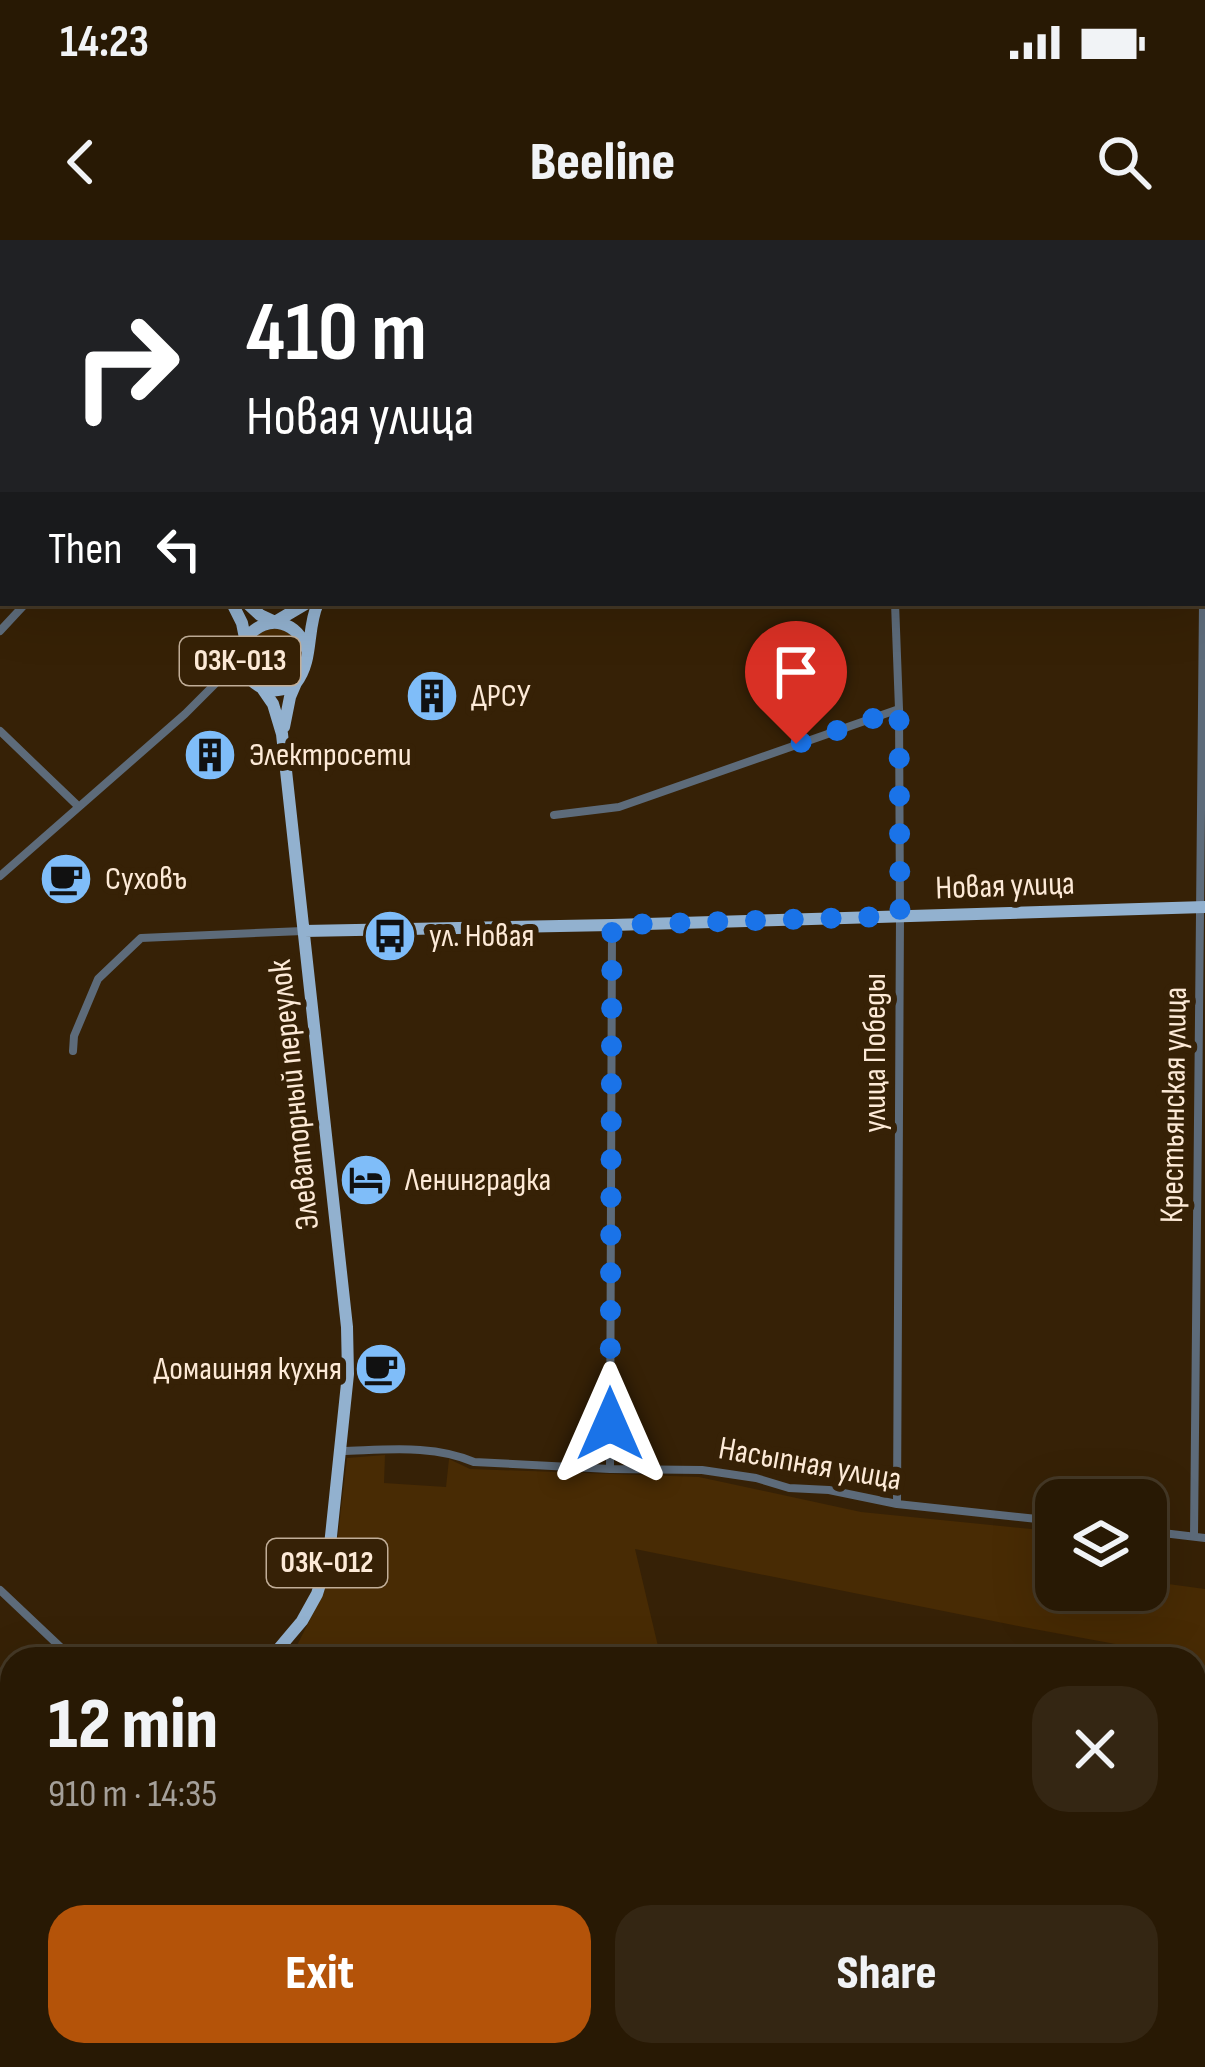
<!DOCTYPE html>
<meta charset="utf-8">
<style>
:root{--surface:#281904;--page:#342613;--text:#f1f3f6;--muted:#a5a09a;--line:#443826;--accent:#b45309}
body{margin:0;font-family:"Sofia Sans Condensed",sans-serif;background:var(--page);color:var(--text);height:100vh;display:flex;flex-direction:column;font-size:45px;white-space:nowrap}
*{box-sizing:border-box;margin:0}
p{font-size:39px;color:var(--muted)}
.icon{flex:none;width:66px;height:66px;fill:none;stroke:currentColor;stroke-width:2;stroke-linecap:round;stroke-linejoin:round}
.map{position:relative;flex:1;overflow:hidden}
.side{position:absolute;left:0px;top:1407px;width:1206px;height:420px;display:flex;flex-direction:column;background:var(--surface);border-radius:36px 36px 0 0;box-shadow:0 12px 48px #0002,0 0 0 3px var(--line)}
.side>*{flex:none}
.banner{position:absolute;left:0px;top:0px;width:1206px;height:366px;box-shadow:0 12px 48px #0002,0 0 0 3px var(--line);background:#202124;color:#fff;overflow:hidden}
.buttons{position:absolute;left:1035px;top:1239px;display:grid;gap:24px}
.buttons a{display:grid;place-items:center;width:132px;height:132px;border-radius:24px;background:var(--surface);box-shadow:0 12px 48px #0002,0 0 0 3px var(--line);font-size:60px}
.pin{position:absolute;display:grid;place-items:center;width:102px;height:102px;color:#fff;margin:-123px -51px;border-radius:50% 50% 50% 0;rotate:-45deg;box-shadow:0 0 12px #0007}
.pin .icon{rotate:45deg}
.me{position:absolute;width:132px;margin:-66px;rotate:0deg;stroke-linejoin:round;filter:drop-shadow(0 0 9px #0008)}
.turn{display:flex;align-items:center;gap:42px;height:252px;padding:0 48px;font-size:54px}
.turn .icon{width:156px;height:156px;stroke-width:2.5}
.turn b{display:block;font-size:84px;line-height:102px}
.then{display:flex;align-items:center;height:114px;padding:0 48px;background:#0003;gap:24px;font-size:45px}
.round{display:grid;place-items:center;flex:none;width:126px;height:126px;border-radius:36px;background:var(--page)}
.head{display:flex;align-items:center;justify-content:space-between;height:204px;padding:0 48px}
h1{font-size:72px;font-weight:800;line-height:90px}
.cta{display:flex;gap:24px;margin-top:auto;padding:24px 48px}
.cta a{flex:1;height:138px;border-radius:36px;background:var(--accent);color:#fff;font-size:48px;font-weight:800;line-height:138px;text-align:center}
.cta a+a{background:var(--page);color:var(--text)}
.status{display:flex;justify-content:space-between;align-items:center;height:84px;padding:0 60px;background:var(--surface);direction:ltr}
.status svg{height:33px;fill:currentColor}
header{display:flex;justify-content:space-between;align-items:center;height:156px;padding:0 48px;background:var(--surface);font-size:54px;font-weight:800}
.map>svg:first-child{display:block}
.green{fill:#482b04}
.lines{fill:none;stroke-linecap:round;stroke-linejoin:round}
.minor{stroke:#5d6b7a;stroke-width:8}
.primary{stroke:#92b1cf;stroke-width:12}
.route{stroke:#1a73e8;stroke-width:21;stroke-dasharray:0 37.8}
.labels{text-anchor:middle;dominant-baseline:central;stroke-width:12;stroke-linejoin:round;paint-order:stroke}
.shield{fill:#362106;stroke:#c1ae98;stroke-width:3}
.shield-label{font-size:30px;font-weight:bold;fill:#fdead7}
.poi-label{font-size:33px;fill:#fdead7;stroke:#362106;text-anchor:start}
.street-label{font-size:33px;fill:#fdead7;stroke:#362106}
</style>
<div class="status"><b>14:23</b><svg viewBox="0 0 49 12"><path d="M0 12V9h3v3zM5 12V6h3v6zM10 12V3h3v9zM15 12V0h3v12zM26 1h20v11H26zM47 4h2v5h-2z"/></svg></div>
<header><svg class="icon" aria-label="back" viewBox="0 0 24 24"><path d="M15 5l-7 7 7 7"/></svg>Beeline<svg class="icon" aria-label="search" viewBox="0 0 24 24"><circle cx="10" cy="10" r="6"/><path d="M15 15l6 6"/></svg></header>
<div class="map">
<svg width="1205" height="1827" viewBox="0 0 1205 1827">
<rect width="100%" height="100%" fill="#362106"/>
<path class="green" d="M246 415a27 27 0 1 1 54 0a27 27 0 1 1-54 0Z
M385,1215L384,1243L446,1247L449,1219L470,1229L699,1237L861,1272L1051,1291L1048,1328L1056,1330V1350H1146V1341L1205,1349V1445L1194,1429V1419L1186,1417L1023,1387L635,1309L661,1419H290L320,1360L335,1320L347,1218Z
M1205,1654V1792L1194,1796V1780L1198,1772L1194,1761V1661Z
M1027,1815H1122L1099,1827H1015Z"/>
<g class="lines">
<path class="minor" d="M235,0L238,3
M991,0L992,3
M0,2L4,0
M351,3L354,0
M1203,342V103
M895,363L899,469L900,676L897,1264
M0,391L26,363
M0,491L78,566
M554,575L619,567L899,469
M0,636L185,474L239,420
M73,811L74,796L98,739L141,698L303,691
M341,1211C385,1210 433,1204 474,1222L610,1229L702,1230L756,1238L789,1248L829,1250L897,1264L1056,1281
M610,1229L612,685
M1146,1291L1205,1298
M1194,1296L1203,363
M0,1350L73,1419"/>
<path class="primary" d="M717,3L720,0
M0,142L3,144
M232,363L242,383L245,398
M247,363L260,375L275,382L307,363
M308,412C284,344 203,412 259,446C272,454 284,450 296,443C314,420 306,389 318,363
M262,448L273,464L282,494L347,1087L348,1134L329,1315L317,1354L302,1381L270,1419
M284,487L290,457L296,443
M304,691L612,685L1205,667
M0,1652L12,1642"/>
</g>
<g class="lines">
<path class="route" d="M610,1184L612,685L900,676L899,470L796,504"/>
</g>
<defs>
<g id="building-disc" transform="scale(2.7)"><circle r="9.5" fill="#7fbdf9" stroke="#362106"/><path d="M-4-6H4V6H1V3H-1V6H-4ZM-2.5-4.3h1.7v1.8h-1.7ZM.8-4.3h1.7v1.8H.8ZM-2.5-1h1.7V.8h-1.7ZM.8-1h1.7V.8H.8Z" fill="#111"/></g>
<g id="cafe-disc" transform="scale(2.7)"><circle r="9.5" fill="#7fbdf9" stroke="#362106"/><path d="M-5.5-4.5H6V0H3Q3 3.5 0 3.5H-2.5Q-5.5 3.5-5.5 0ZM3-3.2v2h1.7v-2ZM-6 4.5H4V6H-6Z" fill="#111"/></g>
<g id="bus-disc" transform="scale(2.7)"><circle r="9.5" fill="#7fbdf9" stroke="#362106"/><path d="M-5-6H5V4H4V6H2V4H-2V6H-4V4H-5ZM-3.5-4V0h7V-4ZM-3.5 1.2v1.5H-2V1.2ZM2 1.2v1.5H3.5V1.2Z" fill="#111"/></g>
<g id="hotel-disc" transform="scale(2.7)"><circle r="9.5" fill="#7fbdf9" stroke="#362106"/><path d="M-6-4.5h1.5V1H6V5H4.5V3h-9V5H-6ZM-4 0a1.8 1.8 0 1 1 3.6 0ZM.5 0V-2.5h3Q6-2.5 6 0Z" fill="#111"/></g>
</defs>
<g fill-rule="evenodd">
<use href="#building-disc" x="432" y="456"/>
<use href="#building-disc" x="210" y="515"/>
<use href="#cafe-disc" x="66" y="639"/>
<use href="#bus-disc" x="390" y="696"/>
<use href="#hotel-disc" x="366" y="940"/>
<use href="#cafe-disc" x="381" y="1129"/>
</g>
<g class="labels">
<g class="shield">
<rect x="180" y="397" width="120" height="48" rx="9"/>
<rect x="267" y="1299" width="120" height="48" rx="9"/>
</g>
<g class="shield-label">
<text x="240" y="421">03К-013</text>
<text x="327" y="1323">03К-012</text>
</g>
<g class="poi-label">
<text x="471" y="456">ДРСУ</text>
<text x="249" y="515">Электросети</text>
<text x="105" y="639">Суховъ</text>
<text x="429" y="696">ул. Новая</text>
<text x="405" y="940">Ленинградка</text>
<text x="342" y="1129" text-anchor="end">Домашняя кухня</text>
</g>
<g class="street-label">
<text transform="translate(1005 646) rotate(-2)">Новая улица</text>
<text transform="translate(875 813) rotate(-90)">улица Победы</text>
<text transform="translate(294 855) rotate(-96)">Элеваторный переулок</text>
<text transform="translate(1174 865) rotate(-89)">Крестьянская улица</text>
<text transform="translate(810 1224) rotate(10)">Насыпная улица</text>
</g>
</g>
</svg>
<div class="buttons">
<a><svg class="icon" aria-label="layers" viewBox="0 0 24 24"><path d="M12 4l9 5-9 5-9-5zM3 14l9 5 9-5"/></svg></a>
</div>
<div class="pin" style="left:796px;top:504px;background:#d93025"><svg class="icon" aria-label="arrive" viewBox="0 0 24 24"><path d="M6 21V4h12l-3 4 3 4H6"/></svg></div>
<svg class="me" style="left:610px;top:1184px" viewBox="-20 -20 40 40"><path d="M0-17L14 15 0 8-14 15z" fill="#1a73e8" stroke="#fff" stroke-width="4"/></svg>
<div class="banner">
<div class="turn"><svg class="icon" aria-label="right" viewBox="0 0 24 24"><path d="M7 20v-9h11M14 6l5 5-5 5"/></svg><div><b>410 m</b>Новая улица</div></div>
<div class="then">Then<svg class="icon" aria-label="left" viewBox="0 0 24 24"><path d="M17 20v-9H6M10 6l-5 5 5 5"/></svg></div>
</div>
<section class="side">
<div class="head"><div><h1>12 min</h1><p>910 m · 14:35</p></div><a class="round"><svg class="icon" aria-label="close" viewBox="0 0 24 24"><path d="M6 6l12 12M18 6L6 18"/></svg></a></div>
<div class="cta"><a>Exit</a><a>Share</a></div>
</section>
</div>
